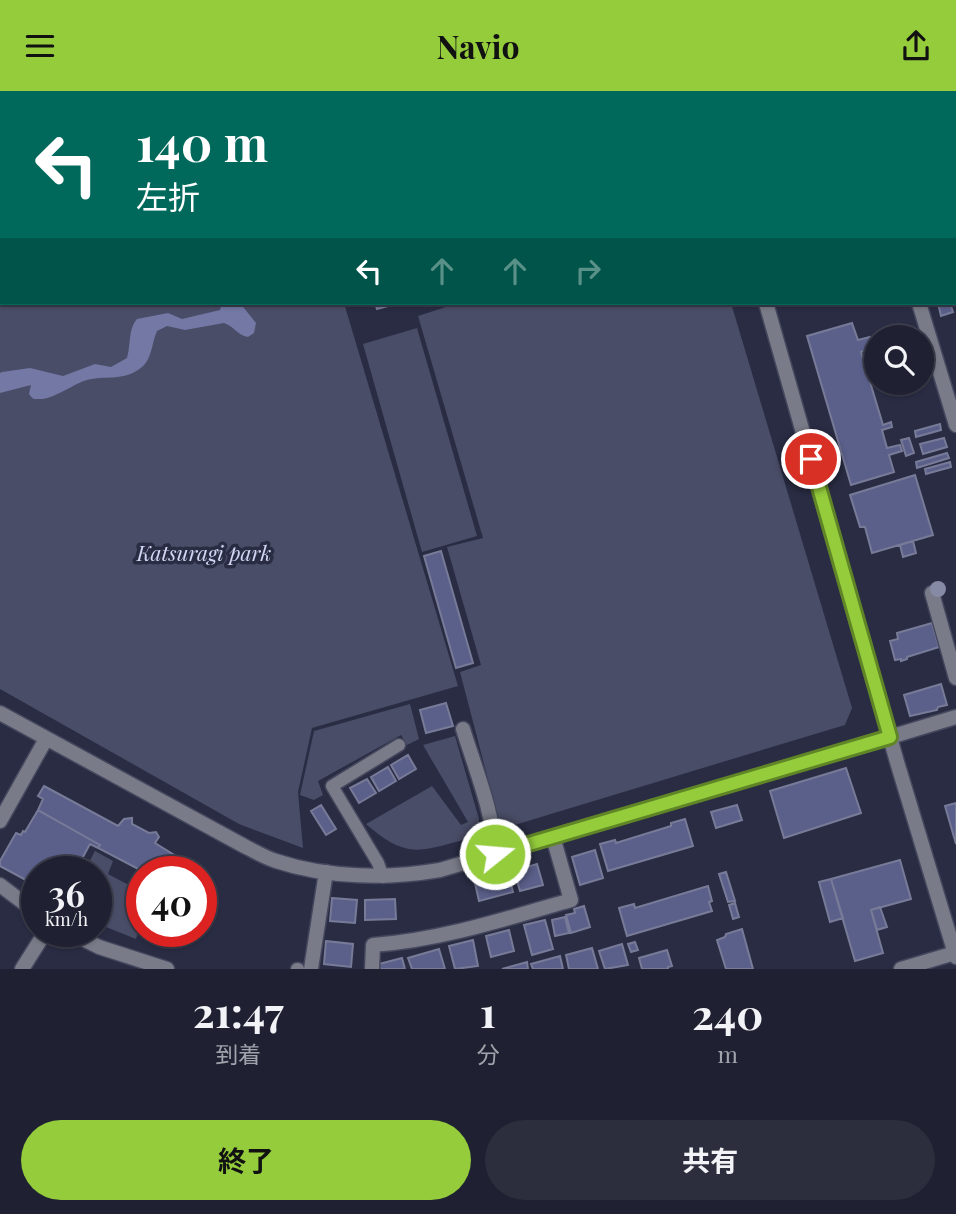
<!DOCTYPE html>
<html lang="ja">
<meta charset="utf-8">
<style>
:root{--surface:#1f2132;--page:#2c2e3e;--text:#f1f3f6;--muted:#a1a3ac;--line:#3c3e4d;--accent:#94cc3c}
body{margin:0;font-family:"Playfair Display","Noto Sans JP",serif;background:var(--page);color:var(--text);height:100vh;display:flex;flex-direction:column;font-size:26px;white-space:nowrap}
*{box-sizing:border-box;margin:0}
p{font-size:23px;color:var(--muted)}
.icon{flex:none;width:38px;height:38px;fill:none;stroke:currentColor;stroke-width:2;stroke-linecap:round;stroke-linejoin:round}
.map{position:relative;height:878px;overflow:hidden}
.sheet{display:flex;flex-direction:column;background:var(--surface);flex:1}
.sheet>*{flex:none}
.guide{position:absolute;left:0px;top:0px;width:957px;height:214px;box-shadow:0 2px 5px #0004,0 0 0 2px var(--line);background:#00695c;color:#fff;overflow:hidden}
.buttons{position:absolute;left:864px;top:234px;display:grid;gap:14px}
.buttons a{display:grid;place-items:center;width:70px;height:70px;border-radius:50%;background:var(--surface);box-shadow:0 2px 5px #0004,0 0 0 2px var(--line);font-size:35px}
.speed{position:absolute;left:21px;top:765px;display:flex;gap:14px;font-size:35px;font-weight:700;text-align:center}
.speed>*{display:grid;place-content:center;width:91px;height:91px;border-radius:50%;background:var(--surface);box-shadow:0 2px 5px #0004,0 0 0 2px var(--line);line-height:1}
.speed small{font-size:18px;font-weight:400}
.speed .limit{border:10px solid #d22;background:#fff;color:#111}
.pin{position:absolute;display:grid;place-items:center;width:60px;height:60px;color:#fff;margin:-30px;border:4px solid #fff;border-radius:50%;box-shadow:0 2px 7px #0007}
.me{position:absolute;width:77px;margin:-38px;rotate:73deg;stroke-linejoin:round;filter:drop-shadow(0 0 5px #0008)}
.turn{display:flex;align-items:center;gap:24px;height:147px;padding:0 21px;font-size:32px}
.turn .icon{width:91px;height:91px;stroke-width:2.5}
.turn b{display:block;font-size:49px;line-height:60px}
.lanes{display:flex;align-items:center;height:66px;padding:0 21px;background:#0003;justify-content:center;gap:35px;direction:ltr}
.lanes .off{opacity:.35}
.eta{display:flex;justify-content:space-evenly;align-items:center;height:119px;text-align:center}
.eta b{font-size:42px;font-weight:700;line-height:49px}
.primary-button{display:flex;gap:14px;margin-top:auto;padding:14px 21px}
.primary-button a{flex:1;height:80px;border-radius:42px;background:var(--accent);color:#111;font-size:28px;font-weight:700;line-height:80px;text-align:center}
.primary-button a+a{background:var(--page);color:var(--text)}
header{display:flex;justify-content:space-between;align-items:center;height:91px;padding:0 21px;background:var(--accent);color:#111;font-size:32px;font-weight:700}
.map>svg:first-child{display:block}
.built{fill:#323553}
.green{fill:#4a4d67}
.water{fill:#7378a5}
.building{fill:#5b608b;stroke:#787b97;stroke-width:2}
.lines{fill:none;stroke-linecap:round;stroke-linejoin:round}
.service-casing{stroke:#44475d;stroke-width:15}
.pedestrian-casing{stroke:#44475d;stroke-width:17}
.minor-casing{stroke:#44475d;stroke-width:17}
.tertiary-casing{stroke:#44475d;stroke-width:17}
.service{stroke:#797b88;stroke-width:12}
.pedestrian{stroke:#797b88;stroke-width:14}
.minor{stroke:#797b88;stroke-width:14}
.tertiary{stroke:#797b88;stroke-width:14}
.tree{fill:#868aa4}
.route-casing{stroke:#608527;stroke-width:18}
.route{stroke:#94cc3c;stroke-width:12}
.labels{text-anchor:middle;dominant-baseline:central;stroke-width:7;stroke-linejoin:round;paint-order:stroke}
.park-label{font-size:21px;font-style:italic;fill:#d3d7f4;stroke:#292c43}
</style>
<header><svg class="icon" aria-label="menu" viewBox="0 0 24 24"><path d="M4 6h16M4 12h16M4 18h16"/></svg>Navio<svg class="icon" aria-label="share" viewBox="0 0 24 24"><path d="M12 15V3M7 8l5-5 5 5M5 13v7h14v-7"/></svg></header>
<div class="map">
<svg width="956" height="878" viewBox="0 0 956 878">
<rect width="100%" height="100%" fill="#292c43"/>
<path class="built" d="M121,0H671L672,2H122Z"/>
<path class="green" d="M0,188H2V212H344L458,595L312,637L298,701L303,757L239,733L0,598Z
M458,212H731L852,617L845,634L501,738L460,581L481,574L447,456L483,447L418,225Z
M417,237L477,445L422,461L363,253Z
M410,613L419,648L407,654L401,644L318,690L323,704L314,709L300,704L314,640Z
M455,645L479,728L478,738L474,746C423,759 409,771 366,733L432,695L461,734L468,731L423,654Z
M95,760L113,770L108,783L142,801V829L136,848L96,832V780L86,777Z"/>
<path class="water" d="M222,212H240L256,232L254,242L248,246C237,244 234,235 224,232L185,239L167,235L157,240C152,251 152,268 142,276C122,292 105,283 84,290C72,294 52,309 39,308C32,308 33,308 29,303L31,294L0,302V282L2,281L30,277L63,285L95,273L111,276L127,267C131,254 128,238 137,228L168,222L182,228L220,219Z"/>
<path class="building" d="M0,0H32L2,2V58Z
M347,0H451V2H341Z
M489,0H559L560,2H490Z
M734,0H775V2H735Z
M375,212H399L377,218Z
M938,212H950L953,221L941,225Z
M852,232L858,249L870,246L874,257L861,261L883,334L891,331L892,336L882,339L887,357L900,354L902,360L889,364L894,381L851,394L807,245Z
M940,333L941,339L916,346L915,340Z
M909,347L914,362L906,365L901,349Z
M944,347L947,356L923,363L920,353Z
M947,362L949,367L917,377L916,371Z
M950,371L951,376L926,383L925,378Z
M915,384L933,444L872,462L865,436H860L850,404Z
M913,450L916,462L903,466L900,454Z
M441,460L473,572L456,577L424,465Z
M932,532L939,556L907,566V568L901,570V568L895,569L890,550L898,548L897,542Z
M941,593L947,614L938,616L937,619L910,625L904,604Z
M446,612L453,635L426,642L420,619Z
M408,664L416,678L399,688L391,674Z
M388,676L396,690L379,700L371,686Z
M846,677L861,722L784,747L770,700Z
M367,688L376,702L359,712L350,697Z
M44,695L118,735L124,728L132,727V733L149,742L156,741L159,746L155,752L197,778L196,780H156L150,778L149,780H142L98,757L100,754L38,719L43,708L38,705Z
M956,712V753L945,715Z
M321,714L336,738L326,744L311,720Z
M737,714L742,729L716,737L711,721Z
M38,719L100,754L98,757L90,753L78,775L88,780H37V795L0,775V770L16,742L21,744L23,740L25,741Z
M685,728L693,755L608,780L600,753L615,749L616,752L671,735V732Z
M595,759L603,787L580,794L572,766Z
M900,769L911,808L871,819L883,862L855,870L831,788Z
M537,773L543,794L520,800L514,780Z
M726,781L735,810L728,811L719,783Z
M508,783L513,801L479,810L475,792Z
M831,788L843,827L830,831L819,791Z
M708,795L712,810L709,811L712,820L627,845L619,817L634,813L635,817Z
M332,807L357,809L355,832L330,830Z
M395,808L396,828L365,829V809Z
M735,812L739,826L733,828L729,814Z
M584,815L590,836L571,842L566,824L575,822L574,818Z
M880,816L887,836L877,839L871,819Z
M565,826L569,842L555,845L552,829Z
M545,829L553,858L532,864L524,834Z
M742,838L753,878H726L717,849L725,846L726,843Z
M509,839L514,860L491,866L486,845Z
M473,849L478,875L455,878L449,855Z
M326,850L353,853L351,876L324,873Z
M635,851L638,859L631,861L628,853Z
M622,853L628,874L605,878L599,860Z
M592,857L598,878H569L566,864Z
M439,858L445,878H412L408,867Z
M667,859L672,875L668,876V878H642L639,867Z
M560,865L563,878H533L531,873Z
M402,867L405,878H380L379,873Z
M527,871L528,878H502Z"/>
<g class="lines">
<g class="service-casing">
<path id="service" d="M383,786L378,772L332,695L399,654
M297,878H298"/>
</g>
<g class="pedestrian-casing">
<path id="pedestrian" d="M919,212L956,334"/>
</g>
<g class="minor-casing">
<path id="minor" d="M101,0L102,2
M0,179L2,178
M932,502L956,587
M463,638C475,677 494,723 495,763
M890,646L956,626
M0,730L46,648
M0,794L37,822
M67,840L99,856L167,878
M22,878L46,840
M311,878L326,781
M372,878L373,854C441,849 505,828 571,809L553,746
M901,878L955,862"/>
</g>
<g class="tertiary-casing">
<path id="tertiary" d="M704,0V2
M766,212L897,671L956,866
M0,622L246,756C256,761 266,767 276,770C327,787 388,788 440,779L890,646"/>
</g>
<use href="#service" class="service"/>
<use href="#pedestrian" class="pedestrian"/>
<use href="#minor" class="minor"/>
<use href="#tertiary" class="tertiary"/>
</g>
<circle class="tree" cx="938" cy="498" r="8"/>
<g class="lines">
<g class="route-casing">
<path id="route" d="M495,763L890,646L811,368"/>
</g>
<use href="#route" class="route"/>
</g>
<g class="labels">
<g class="park-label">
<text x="204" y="461">Katsuragi park</text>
</g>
</g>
</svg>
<div class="buttons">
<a><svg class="icon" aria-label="search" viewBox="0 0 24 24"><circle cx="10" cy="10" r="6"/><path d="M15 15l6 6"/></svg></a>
</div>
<div class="speed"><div>36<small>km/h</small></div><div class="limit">40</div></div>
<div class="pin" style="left:811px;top:368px;background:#d93025"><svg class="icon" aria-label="arrive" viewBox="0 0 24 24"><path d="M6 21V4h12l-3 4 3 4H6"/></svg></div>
<svg class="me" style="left:495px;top:763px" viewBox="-20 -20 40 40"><circle r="17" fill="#94cc3c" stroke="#fff" stroke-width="3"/><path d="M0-11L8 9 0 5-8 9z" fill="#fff"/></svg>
<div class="guide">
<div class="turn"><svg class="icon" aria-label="left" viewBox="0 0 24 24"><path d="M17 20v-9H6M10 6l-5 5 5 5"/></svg><div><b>140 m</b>左折</div></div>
<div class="lanes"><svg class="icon" aria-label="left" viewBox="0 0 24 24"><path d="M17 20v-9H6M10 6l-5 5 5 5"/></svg><svg class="icon off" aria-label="ahead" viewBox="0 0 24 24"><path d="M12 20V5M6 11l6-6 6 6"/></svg><svg class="icon off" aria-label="ahead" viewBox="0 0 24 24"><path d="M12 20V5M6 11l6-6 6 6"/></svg><svg class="icon off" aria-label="right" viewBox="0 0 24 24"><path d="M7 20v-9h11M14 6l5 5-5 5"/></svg></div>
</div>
</div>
<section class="sheet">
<div class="eta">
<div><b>21:47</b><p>到着</p></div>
<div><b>1</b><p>分</p></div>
<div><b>240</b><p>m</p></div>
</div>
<div class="primary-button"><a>終了</a><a>共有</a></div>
</section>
